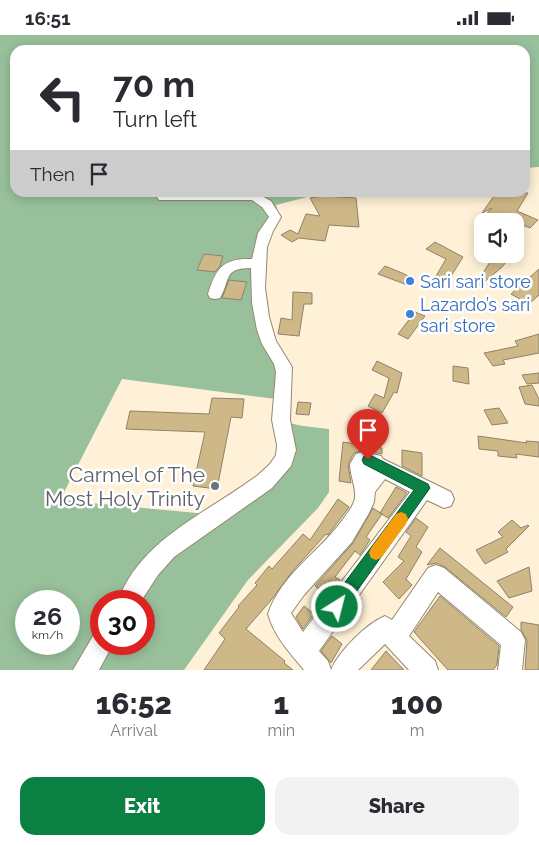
<!DOCTYPE html>
<meta charset="utf-8">
<style>
:root{--surface:#fff;--page:#f2f2f3;--text:#2b2b33;--muted:#7c7c81;--accent:#0b8043}
body{margin:0;font-family:Raleway,sans-serif;background:var(--page);color:var(--text);height:100vh;display:flex;flex-direction:column;font-size:19px;white-space:nowrap}
*{box-sizing:border-box;margin:0}
p{font-size:16px;color:var(--muted)}
.icon{flex:none;width:28px;height:28px;fill:none;stroke:currentColor;stroke-width:2;stroke-linecap:round;stroke-linejoin:round}
.map{position:relative;height:635px;overflow:hidden}
.side{display:flex;flex-direction:column;background:var(--surface);flex:1}
.side>*{flex:none}
.top-card{position:absolute;left:10px;top:10px;width:520px;height:152px;border-radius:15px;box-shadow:0 2px 12px #0003;background:#fff;color:var(--text);overflow:hidden}
.fabs{position:absolute;left:474px;top:178px;display:grid;gap:10px}
.fabs a{display:grid;place-items:center;width:50px;height:50px;border-radius:10px;background:var(--surface);box-shadow:0 2px 12px #0003;font-size:25px}
.speed{position:absolute;left:15px;top:555px;display:flex;gap:10px;font-size:25px;font-weight:700;text-align:center}
.speed>*{display:grid;place-content:center;width:65px;height:65px;border-radius:50%;background:var(--surface);box-shadow:0 2px 12px #0003;line-height:1}
.speed small{font-size:12px;font-weight:400}
.speed .limit{border:8px solid #d22;background:#fff;color:#111}
.pin{position:absolute;display:grid;place-items:center;width:42px;height:42px;color:#fff;margin:-51px -21px;border-radius:50% 50% 50% 0;rotate:-45deg;box-shadow:0 0 5px #0007}
.pin .icon{rotate:45deg}
.me{position:absolute;width:55px;margin:-28px;rotate:36deg;stroke-linejoin:round;filter:drop-shadow(0 0 4px #0008)}
.turn{display:flex;align-items:center;gap:18px;height:105px;padding:0 20px;font-size:22px}
.turn .icon{width:65px;height:65px;stroke-width:2.5}
.turn b{display:block;font-size:35px;line-height:42px}
.then{display:flex;align-items:center;height:48px;padding:0 20px;background:#0003;gap:10px;font-size:19px}
.eta{display:flex;justify-content:space-evenly;align-items:center;height:85px;text-align:center}
.eta b{font-size:30px;font-weight:800;line-height:35px}
.primary-button{display:flex;gap:10px;margin-top:auto;padding:10px 20px}
.primary-button a{flex:1;height:58px;border-radius:15px;background:var(--accent);color:#fff;font-size:20px;font-weight:800;line-height:58px;text-align:center}
.primary-button a+a{background:var(--page);color:var(--text)}
.status{display:flex;justify-content:space-between;align-items:center;height:35px;padding:0 25px;background:var(--surface);direction:ltr}
.status svg{height:14px;fill:currentColor}
.map>svg:first-child{display:block}
.forest{fill:#98c19b;fill-rule:evenodd}
.building{fill:#cfb887;stroke:#8d826a}
.lines{fill:none;stroke-linecap:round;stroke-linejoin:round}
.minor-casing{stroke:#938870;stroke-width:2}
.minor{fill:#fff;fill-rule:evenodd}
.route{fill:#0b8043;stroke:#07532c}
.slow{fill:#f59e0b}
.shop-dot{fill:#3f7fe0;stroke:#fff;stroke-width:2}
.worship-dot{fill:#6b7280;stroke:#fff;stroke-width:2}
.labels{text-anchor:middle;dominant-baseline:central;stroke-width:5;stroke-linejoin:round;paint-order:stroke}
.shop-label{font-size:18px;fill:#366cbe;stroke:#fff;text-anchor:start}
.near-worship-label{font-size:21px;fill:#5b616d;stroke:#fff;text-anchor:end}
</style>
<div class="status"><b>16:51</b><svg viewBox="0 0 49 12"><path d="M0 12V9h3v3zM5 12V6h3v6zM10 12V3h3v9zM15 12V0h3v12zM26 1h20v11H26zM47 4h2v5h-2z"/></svg></div>
<div class="map">
<svg width="539" height="635" viewBox="0 0 539 635">
<rect width="100%" height="100%" fill="#fef1d7"/>
<path class="forest" d="M0,0H539V132L525,133V15H15V158H323L276,170L280,183L267,205L263,257L289,388L303,391L329,394V457L318,473L248,545L184,635H0ZM122,344L276,364L279,420L262,443L207,479L60,465ZM26,566H69V609H26ZM101,566H144V609H101Z"/>
<path class="building" d="M496,158H528L517,176L538,185L530,193L497,180L493,186H480L492,173L482,178Z
M323,161L356,163L359,192L329,190L325,206L299,203L292,207L281,200L290,195L298,199L306,179L320,181L310,163Z
M435,207L463,222L448,246L436,241L446,224L426,214Z
M204,219L223,221L220,231L215,237L197,235Z
M479,219H513L502,232L476,254L474,252L490,227Z
M385,231L402,238L415,244L410,251L378,239Z
M539,234V260L529,269L511,259Z
M229,245L247,247L241,265L222,263Z
M293,257L312,258V269H304L299,301L278,299L281,283L292,285Z
M415,277L425,281L408,304L398,299Z
M539,299V318L503,325L505,329L493,331L484,318L518,311L515,306Z
M377,326L402,338L397,358L394,357L382,378L368,371L375,359L384,363L389,343L372,335Z
M453,331L468,333L469,349L453,346Z
M539,338V348L527,349L522,340Z
M532,350L539,364V371L525,369L519,352Z
M212,363L244,364L242,383L231,382L217,454L193,451L205,397L126,394L130,376L209,379Z
M298,367L311,368L309,380L296,379Z
M499,373L508,388L492,390L484,375Z
M478,401L527,408L526,406L539,407V422L516,419L517,423L498,421V416L479,414Z
M343,407L382,413V419L363,415L354,418L348,429L351,448L339,446Z
M402,415L422,418V441L402,431Z
M396,452L407,458L388,483L380,478Z
M338,464L349,472L347,475L328,500L326,499L291,538L272,564L246,594L285,626L284,628L293,635H204L225,604L219,598L239,572L238,571L257,550L255,548L269,531L272,534L303,499L310,505Z
M373,473L382,479L366,502L370,505L360,520L355,516L335,542L340,545L328,561L315,551L353,508Z
M416,483L428,492L416,512L422,517L406,544L412,550L399,564L383,547L404,526L398,522L411,501L406,497Z
M512,485L521,493L528,490L529,491L506,514L508,517L485,529L476,515L503,502L498,497Z
M440,513L513,572L506,582L445,532L437,528L427,530Z
M529,532L532,556L509,563L497,546Z
M440,561L499,611L497,630L493,635H448L414,597Z
M304,571L314,579L303,594L296,582Z
M521,587L539,590V635H525L527,605L521,595Z
M332,601L342,609L331,628L321,616Z
M386,616L404,635H371Z"/>
<g class="lines">
<g class="minor-casing">
<path id="minor" d="M163,158H256L271,166L281,182L273,196L267,212L265,253L269,282L276,306L292,332L290,385L296,415L291,431L272,453L174,522L158,540L141,566H118C140,504 209,477 258,440L270,429L276,420L277,410L272,385L276,337L274,329L262,309L257,295L252,268L251,233C223,233 231,244 220,263L215,264L210,263L208,259C216,233 223,223 252,224L258,198L269,182L262,172L252,165H159L157,162Z
M363,417L381,421L383,424L451,457L454,464L451,471L444,473L427,465L319,616L328,626L331,635C339,616 366,589 385,581L392,585L428,533L436,530L444,533L521,597L525,605L522,635H498L501,610L438,557L409,601L435,626L438,635H409L385,609L358,635H304C290,618 274,601 268,579C281,538 323,515 346,480C350,475 354,469 355,463C356,452 350,440 350,429L356,419ZM385,444L410,457L303,597L291,578L304,560L352,507L369,478L374,467L375,457Z
M101,597V609H113L99,635H73L93,601Z"/>
</g>
<use href="#minor" class="minor"/>
</g>
<path class="route" d="M368,419L428,449L430,453L342,577L337,580L331,577L329,572L331,566L414,455L364,429L362,425L364,421Z"/>
<path class="slow" d="M401,477L406,479L408,484L406,489L381,523L376,525L371,523L369,518L371,513L396,479Z"/>
<g class="shop-dot">
<circle cx="410" cy="246" r="5"/>
<circle cx="410" cy="279" r="5"/>
</g>
<circle class="worship-dot" cx="215" cy="451" r="5"/>
<g class="labels">
<g class="shop-label">
<text x="420" y="246">Sari sari store</text>
<text x="420" y="269">Lazardo’s sari<tspan x="420" dy="21">sari store</tspan></text>
</g>
<g class="near-worship-label">
<text x="205" y="439">Carmel of The<tspan x="205" dy="24">Most Holy Trinity</tspan></text>
</g>
</g>
</svg>
<div class="fabs">
<a><svg class="icon" aria-label="sound" viewBox="0 0 24 24"><path d="M4 9h4l5-4v14l-5-4H4zM17 9q2 3 0 6"/></svg></a>
</div>
<div class="speed"><div>26<small>km/h</small></div><div class="limit">30</div></div>
<div class="pin" style="left:368px;top:425px;background:#d93025"><svg class="icon" aria-label="arrive" viewBox="0 0 24 24"><path d="M6 21V4h12l-3 4 3 4H6"/></svg></div>
<svg class="me" style="left:337px;top:572px" viewBox="-20 -20 40 40"><circle r="17" fill="#0b8043" stroke="#fff" stroke-width="3"/><path d="M0-11L8 9 0 5-8 9z" fill="#fff"/></svg>
<div class="top-card">
<div class="turn"><svg class="icon" aria-label="left" viewBox="0 0 24 24"><path d="M17 20v-9H6M10 6l-5 5 5 5"/></svg><div><b>70 m</b>Turn left</div></div>
<div class="then">Then<svg class="icon" aria-label="arrive" viewBox="0 0 24 24"><path d="M6 21V4h12l-3 4 3 4H6"/></svg></div>
</div>
</div>
<section class="side">
<div class="eta">
<div><b>16:52</b><p>Arrival</p></div>
<div><b>1</b><p>min</p></div>
<div><b>100</b><p>m</p></div>
</div>
<div class="primary-button"><a>Exit</a><a>Share</a></div>
</section>
